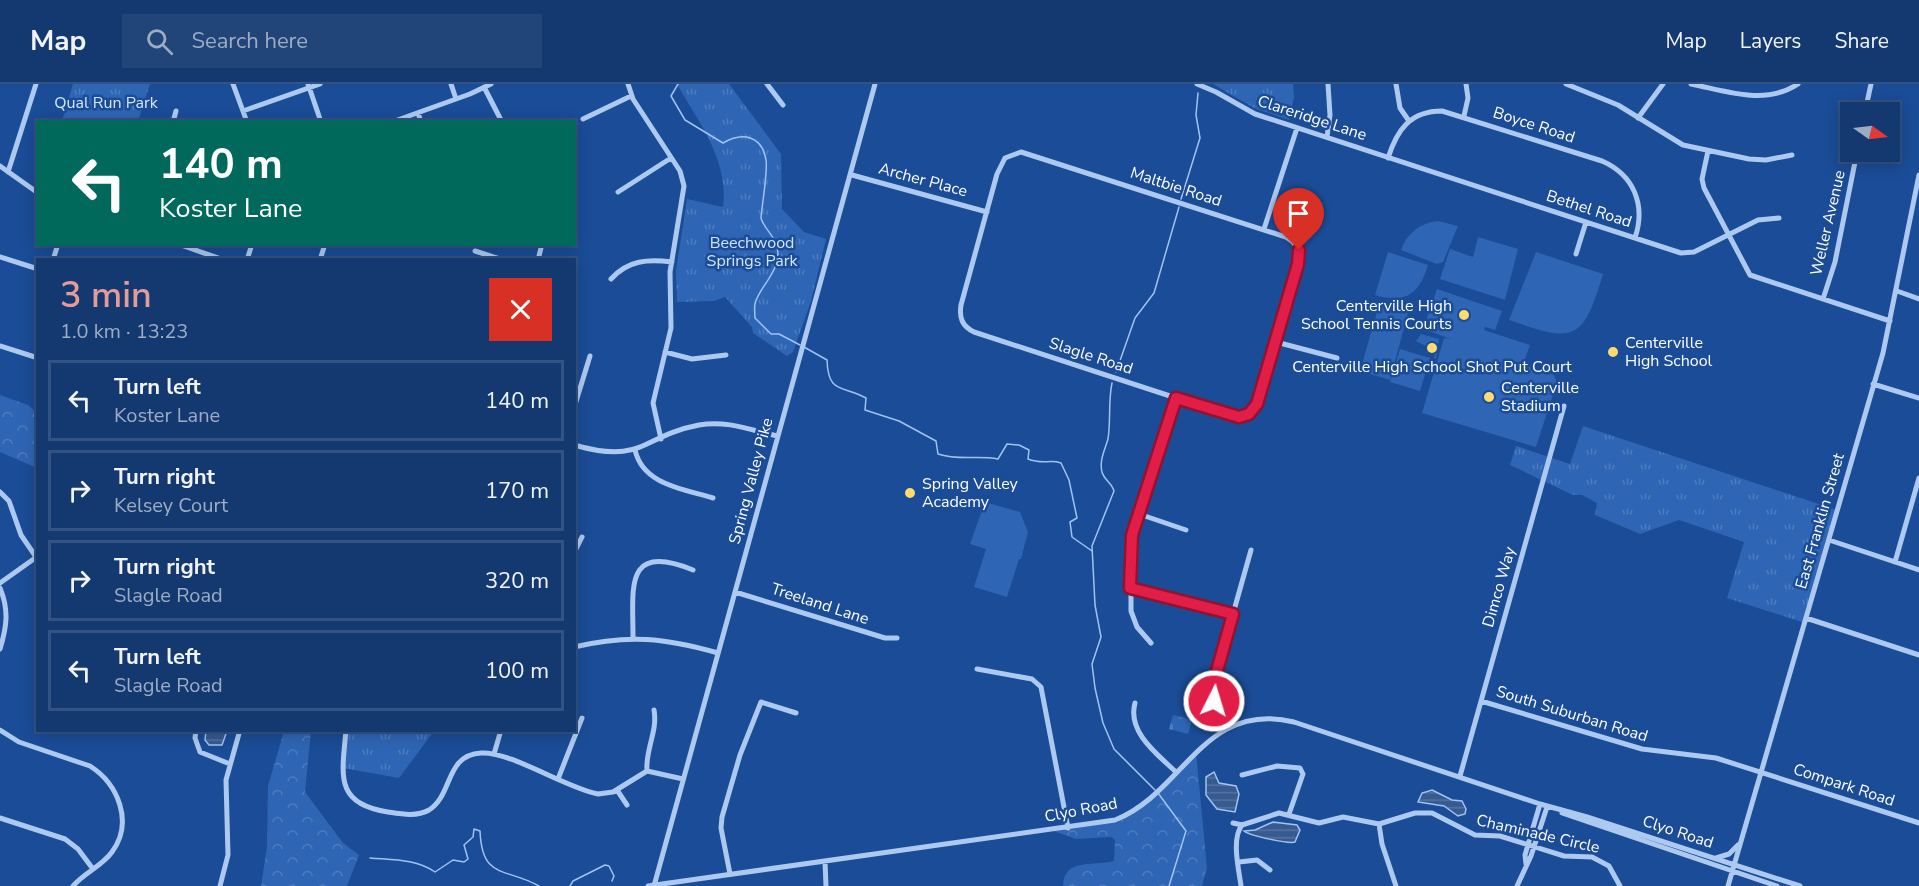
<!DOCTYPE html>
<meta charset="utf-8">
<style>
:root{--surface:#143971;--page:#214479;--text:#f1f3f6;--muted:#9dacc3;--line:#335384;--accent:#e69b98}
body{margin:0;font-family:"Nunito Sans",sans-serif;background:var(--page);color:var(--text);height:100vh;display:flex;flex-direction:column;font-size:22px;white-space:nowrap}
*{box-sizing:border-box;margin:0}
p{font-size:20px;color:var(--muted)}
.icon{flex:none;width:33px;height:33px;fill:none;stroke:currentColor;stroke-width:2;stroke-linecap:round;stroke-linejoin:round}
.map{position:relative;flex:1;overflow:hidden}
.details{position:absolute;left:36px;top:174px;width:540px;height:474px;display:flex;flex-direction:column;background:var(--surface);border-radius:0px;box-shadow:0 3px 15px #0003,0 0 0 2px var(--line)}
.details>*{flex:none}
.banner{position:absolute;left:36px;top:36px;width:540px;height:126px;border-radius:0px;box-shadow:0 3px 15px #0003,0 0 0 2px var(--line);background:#00695c;color:#fff;overflow:hidden}
.needle{width:39px;rotate:104deg}
.buttons{position:absolute;left:1840px;top:18px;display:grid;gap:12px}
.buttons a{display:grid;place-items:center;width:60px;height:60px;border-radius:0px;background:var(--surface);box-shadow:0 3px 15px #0003,0 0 0 2px var(--line);font-size:30px}
.pin{position:absolute;display:grid;place-items:center;width:51px;height:51px;color:#fff;margin:-62px -26px;border-radius:50% 50% 50% 0;rotate:-45deg;box-shadow:0 0 6px #0007}
.pin .icon{rotate:45deg}
.me{position:absolute;width:66px;margin:-33px;rotate:5deg;stroke-linejoin:round;filter:drop-shadow(0 0 4px #0008)}
.turn{display:flex;align-items:center;gap:21px;height:126px;padding:0 24px;font-size:27px}
.turn .icon{width:78px;height:78px;stroke-width:2.5}
.turn b{display:block;font-size:42px;line-height:51px}
.round{display:grid;place-items:center;flex:none;width:63px;height:63px;border-radius:0px;background:var(--page)}
.overview{display:flex;align-items:center;justify-content:space-between;height:102px;padding:0 24px}
h1{font-size:36px;font-weight:600;line-height:45px;color:var(--accent)}
ul{padding:0;list-style:none}
li{display:flex;align-items:center;gap:18px;height:81px;margin:0 12px 9px;padding:0 12px;border:3px solid var(--line);border-radius:0px}
li div{flex:1}
li b{display:block;font-size:22px}
li em{font-style:normal}
header{display:flex;align-items:center;gap:36px;box-sizing:border-box;height:84px;padding:0 30px;background:var(--surface);border-bottom:2px solid var(--line)}
header strong{font-size:28px}
nav{display:flex;gap:33px;margin-inline-start:auto;font-size:21px}
.search{width:420px;height:54px;background:var(--page);display:flex;align-items:center;gap:15px;box-sizing:border-box;padding:0 21px;border-radius:0px;color:var(--muted);font-size:22px}
.map>svg:first-child{display:block}
.grass{fill:url(#grass-tufts)}
.forest{fill:url(#forest-crowns)}
.cemetery{fill:url(#cemetery-stones)}
.garden{fill:#2e65b4}
.water{fill:url(#water-rules);stroke:#a1c3f2;stroke-width:1.5}
.lines{fill:none;stroke-linecap:round;stroke-linejoin:round}
.stream{stroke:#a1c3f2;stroke-width:1.5}
.minor{stroke:#aec9f0;stroke-width:5}
.route-casing{stroke:#92132f;stroke-width:15}
.route{stroke:#e11d48;stroke-width:10}
.poi-dot{fill:#ffdb6d;stroke:#1b4c97;stroke-width:2}
.labels{text-anchor:middle;dominant-baseline:central;stroke-width:5;stroke-linejoin:round;paint-order:stroke}
.park-label{font-size:16px;fill:#d5e5fb;stroke:#1b4c97}
.street-label{font-size:16px;fill:#fff;stroke:#1b4c97}
.poi-label{font-size:16px;fill:#fff;stroke:#1b4c97;text-anchor:start}
</style>
<header>
<strong>Map</strong>
<div class="search"><svg class="icon" aria-label="search" viewBox="0 0 24 24"><circle cx="10" cy="10" r="6"/><path d="M15 15l6 6"/></svg>Search here</div>
<nav><a>Map</a><a>Layers</a><a>Share</a></nav>
</header>
<div class="map">
<svg width="1919" height="802" viewBox="0 0 1919 802">
<defs>
<pattern id="grass-tufts" width="24" height="20" patternUnits="userSpaceOnUse" patternTransform="scale(1.5)"><rect width="24" height="20" fill="#2e65b4"/><path d="M3 7l-1-3M5 7V3M7 7l1-3M15 17l-1-3M17 17v-4M19 17l1-3" fill="none" stroke="#4d7cbf"/></pattern>
<pattern id="forest-crowns" width="20" height="18" patternUnits="userSpaceOnUse" patternTransform="scale(1.5)"><rect width="20" height="18" fill="#2e65b4"/><path d="M2 6a3 3 0 1 1 6 0M12 15a3 3 0 1 1 6 0" fill="none" stroke="#4d7cbf"/></pattern>
<pattern id="cemetery-stones" width="16" height="16" patternUnits="userSpaceOnUse" patternTransform="scale(1.5)"><rect width="16" height="16" fill="#2e65b4"/><path d="M2 7V4a2 2 0 0 1 4 0v3zM10 15v-3a2 2 0 0 1 4 0v3z" fill="#4d7cbf"/></pattern>
<pattern id="water-rules" width="6" height="5" patternUnits="userSpaceOnUse" patternTransform="scale(1.5)"><rect width="6" height="5" fill="#375a91"/><path d="M0 2.5h6" fill="none" stroke="#5573a2"/></pattern>
</defs>
<rect width="100%" height="100%" fill="#1b4c97"/>
<path class="grass" d="M73,0H150L138,37H62Z
M677,0H729L781,70L782,125L804,148L826,155L811,217L793,268L787,272L753,249L752,243L725,213L714,217L677,218L676,187L687,115L723,123C729,76 699,39 677,0Z
M1213,0H1293L1294,13L1289,36L1254,24Z
M1583,342L1837,426L1805,539L1727,514L1744,458L1679,436L1640,450L1595,431L1597,419L1582,411H1573L1510,381L1516,362L1570,380Z
M346,647H434L399,694L343,684Z"/>
<path class="forest" d="M0,311L28,321L37,329V384L0,368Z
M284,647H311L305,708L343,759L359,771L347,802H261L267,762L268,702Z
M1196,668L1207,784L1202,802H1063C1064,773 1094,783 1114,777L1115,756L1111,753L1076,755L1051,746L1107,738L1140,723Z"/>
<path class="cemetery" d="M1173,631L1192,636L1188,650L1169,645Z"/>
<path class="garden" d="M1438,137L1458,142L1443,178L1437,180L1401,166C1407,149 1420,139 1438,137Z
M1478,153L1518,165L1505,216L1440,195L1450,165L1473,173Z
M1388,168L1428,181C1419,211 1405,220 1375,211Z
M1536,168L1603,190C1583,258 1574,259 1509,236Z
M1437,205L1502,227L1495,246L1485,243L1484,246L1530,261L1524,278L1530,283L1554,291L1557,298L1536,363L1422,329L1444,254L1451,255L1423,245Z
M1379,221L1408,229L1390,296L1360,287Z
M1421,250L1439,255L1436,275L1434,274L1436,266L1426,269V262L1416,257Z
M1400,265L1430,274L1420,307L1390,298Z
M985,418L1020,428L1028,448L1021,475H1019L1007,513L974,503L986,465L970,460Z"/>
<path class="water" d="M206,647H227L222,661H209L205,656Z
M1214,688L1219,699L1236,702L1239,710L1235,728L1217,725L1206,711V693Z
M1432,706L1452,716L1462,717L1466,725L1465,730L1458,732L1444,722L1418,718L1422,709Z
M1273,738L1297,741L1300,746L1295,758C1289,760 1250,752 1244,747L1255,746Z"/>
<g class="lines">
<path class="stream" d="M678,0L671,12L685,36L723,59C742,48 762,51 766,76C768,88 762,120 761,134C764,145 775,152 777,163C783,186 757,205 755,220C754,224 755,230 755,234L771,250H779L800,261
M1181,115L1200,54L1196,31L1198,9
M804,263L827,276C828,310 842,301 866,314L865,326L899,337L936,357L938,370C959,377 977,371 998,375L1007,360L1019,361L1029,366L1028,375C1043,381 1050,375 1061,379L1069,396L1077,434L1070,438L1072,453L1092,467
M1116,288L1135,234L1154,209L1179,123
M1112,299C1108,318 1111,336 1108,355C1105,366 1099,376 1102,388C1104,396 1112,399 1114,407L1092,462L1095,521L1101,553L1092,580L1095,604L1103,639L1114,665L1155,706
M1158,709L1186,747L1169,802
M370,774C393,776 416,775 435,788L453,776L464,778L468,775L464,761L473,753L474,745L480,747C482,796 505,783 539,802
M570,802L573,797L605,781L609,782L614,792L612,797"/>
<path class="minor" d="M233,0L247,38
M308,0L321,38
M451,0L456,15
M628,0L633,15L680,87L684,102L670,188L671,244L653,319L661,355
M767,0L783,21
M1197,0L1216,8L1255,30L1681,169L1694,168L1758,136L1779,134
M1396,0L1400,24L1409,37
M1566,0L1618,21L1683,61L1749,75L1766,76L1792,71
M1691,0C1726,7 1765,22 1798,0
M484,3L502,38
M243,27L320,0
M1865,28L1871,0
M418,29L421,38
M1464,32L1468,14L1466,0
M1638,34L1663,0
M583,35L631,12
M173,38L176,27
M392,38L470,10L491,0
M1327,53L1330,31L1328,0
M1708,67L1702,95L1704,104L1750,191L1890,237
M1021,68L1286,153C1298,160 1300,167 1297,180L1260,312L1252,328L1239,333L1222,329L974,248C962,242 959,234 961,221L997,90L1005,74Z
M1388,74C1397,46 1410,27 1442,27L1602,77C1634,91 1646,121 1635,154
M0,82L38,109
M8,88L36,0
M852,91L987,128
M618,108L671,74
M1264,145L1297,44
M178,160L224,176
M475,167L503,176
M1576,170L1586,138
M0,173L38,185
M53,176L58,160
M247,176L252,160
M320,176L325,160
M538,176L542,160
M611,195C628,176 648,175 672,178
M1897,207L1919,215
M1823,215L1835,178L1857,68
M1276,258L1337,274
M0,262L38,274
M665,268L692,275L726,271
M1873,300L1919,314
M574,324L590,272
M574,361C644,381 641,352 699,341C726,336 751,346 777,352
M635,366C643,401 684,405 713,414
M0,408L9,417L21,451L36,473
M1139,430L1186,446
M1829,456L1919,486
M574,469L582,453
M1895,478L1919,394
M0,499L38,472
M0,504C9,526 7,542 0,565
M1130,504L1233,530
M735,508L885,554H897
M1806,534L1919,571
M633,553C633,503 624,458 693,486
M1151,559L1137,543L1131,527V458L1176,314
M574,563C629,550 665,554 718,569
M977,585L1032,595L1041,603L1068,744
M1481,617L1642,665L1716,674L1919,739
M1135,619C1127,648 1157,670 1176,688
M1227,644L1214,617L1213,601L1251,466
M0,646L19,658L90,682C118,700 134,738 112,768C102,782 84,789 73,802
M196,646L195,654L200,668L230,680
M346,646C342,691 334,720 388,728C401,730 417,733 429,726C453,711 445,671 481,669C510,667 566,704 598,710L613,708L647,687L683,695
M494,670L501,646
M647,687C645,666 658,647 654,626
M1242,691L1277,682L1300,684L1303,690L1289,730
M1460,692L1564,322
M558,695L582,634
M617,706L627,721
M1562,729L1777,802
M0,734L65,755L78,765L93,785
M1233,739L1242,741L1279,729L1319,739L1343,733L1379,740L1415,729H1432L1475,751L1500,752L1564,772L1592,773L1609,782L1620,802
M1379,740L1382,760L1396,802
M1716,774L1729,770L1738,761
M825,777L826,802
M1239,778L1257,776L1270,786
M1526,780L1525,771L1540,720
M730,790L721,744L722,733L740,671L761,618L796,629
M220,802L228,771L226,696L240,646
M648,802L1115,736C1184,709 1203,616 1294,638L1540,720L1587,733L1800,802
M654,802L875,0
M1241,802C1239,786 1231,755 1242,741
M1517,802L1531,772L1547,723
M1728,802L1883,269L1919,91"/>
</g>
<g class="lines">
<g class="route-casing">
<path id="route" d="M1214,617L1213,601L1233,530L1130,504L1132,451L1176,314L1239,333L1249,330L1257,320L1298,180L1299,166"/>
</g>
<use href="#route" class="route"/>
</g>
<g class="poi-dot">
<circle cx="1464" cy="231" r="6"/>
<circle cx="1432" cy="264" r="6"/>
<circle cx="1613" cy="268" r="6"/>
<circle cx="1489" cy="313" r="6"/>
<circle cx="910" cy="409" r="6"/>
</g>
<g class="labels">
<g class="park-label">
<text x="106" y="19">Qual Run Park</text>
<text x="752" y="159">Beechwood<tspan x="752" dy="18">Springs Park</tspan></text>
</g>
<g class="street-label">
<text transform="translate(1312 34) rotate(18)">Clareridge Lane</text>
<text transform="translate(1534 41) rotate(18)">Boyce Road</text>
<text transform="translate(923 96) rotate(15)">Archer Place</text>
<text transform="translate(1176 103) rotate(18)">Maltbie Road</text>
<text transform="translate(1589 125) rotate(18)">Bethel Road</text>
<text transform="translate(1828 139) rotate(-77)">Weller Avenue</text>
<text transform="translate(1091 272) rotate(18)">Slagle Road</text>
<text transform="translate(751 397) rotate(-75)">Spring Valley Pike</text>
<text transform="translate(1820 437) rotate(-74)">East Franklin Street</text>
<text transform="translate(1499 503) rotate(-74)">Dimco Way</text>
<text transform="translate(820 520) rotate(18)">Treeland Lane</text>
<text transform="translate(1572 630) rotate(17)">South Suburban Road</text>
<text transform="translate(1844 701) rotate(18)">Compark Road</text>
<text transform="translate(1081 726) rotate(-11)">Clyo Road</text>
<text transform="translate(1678 748) rotate(18)">Clyo Road</text>
<text transform="translate(1538 750) rotate(13)">Chaminade Circle</text>
</g>
<g class="poi-label">
<text x="1452" y="222" text-anchor="end">Centerville High<tspan x="1452" dy="18">School Tennis Courts</tspan></text>
<text x="1625" y="259">Centerville<tspan x="1625" dy="18">High School</tspan></text>
<text x="1432" y="283" text-anchor="middle">Centerville High School Shot Put Court</text>
<text x="1501" y="304">Centerville<tspan x="1501" dy="18">Stadium</tspan></text>
<text x="922" y="400">Spring Valley<tspan x="922" dy="18">Academy</tspan></text>
</g>
</g>
</svg>
<div class="buttons">
<a><svg class="needle" viewBox="-14 -14 28 28"><path d="M0-13l5 13h-10z" fill="#e53935"/><path d="M0 13l5-13h-10z" fill="#9dacc3"/></svg></a>
</div>
<div class="pin" style="left:1299px;top:166px;background:#d93025"><svg class="icon" aria-label="arrive" viewBox="0 0 24 24"><path d="M6 21V4h12l-3 4 3 4H6"/></svg></div>
<svg class="me" style="left:1214px;top:617px" viewBox="-20 -20 40 40"><circle r="17" fill="#e11d48" stroke="#fff" stroke-width="3"/><path d="M0-11L8 9 0 5-8 9z" fill="#fff"/></svg>
<div class="banner">
<div class="turn"><svg class="icon" aria-label="left" viewBox="0 0 24 24"><path d="M17 20v-9H6M10 6l-5 5 5 5"/></svg><div><b>140 m</b>Koster Lane</div></div>
</div>
<section class="details">
<div class="overview"><div><h1>3 min</h1><p>1.0 km · 13:23</p></div><a class="round" style="background:#d93025;color:#fff"><svg class="icon" aria-label="close" viewBox="0 0 24 24"><path d="M6 6l12 12M18 6L6 18"/></svg></a></div>
<ul>
<li><svg class="icon" aria-label="left" viewBox="0 0 24 24"><path d="M17 20v-9H6M10 6l-5 5 5 5"/></svg><div><b>Turn left</b><p>Koster Lane</p></div><em>140 m</em></li>
<li><svg class="icon" aria-label="right" viewBox="0 0 24 24"><path d="M7 20v-9h11M14 6l5 5-5 5"/></svg><div><b>Turn right</b><p>Kelsey Court</p></div><em>170 m</em></li>
<li><svg class="icon" aria-label="right" viewBox="0 0 24 24"><path d="M7 20v-9h11M14 6l5 5-5 5"/></svg><div><b>Turn right</b><p>Slagle Road</p></div><em>320 m</em></li>
<li><svg class="icon" aria-label="left" viewBox="0 0 24 24"><path d="M17 20v-9H6M10 6l-5 5 5 5"/></svg><div><b>Turn left</b><p>Slagle Road</p></div><em>100 m</em></li>
</ul>
</section>
</div>
